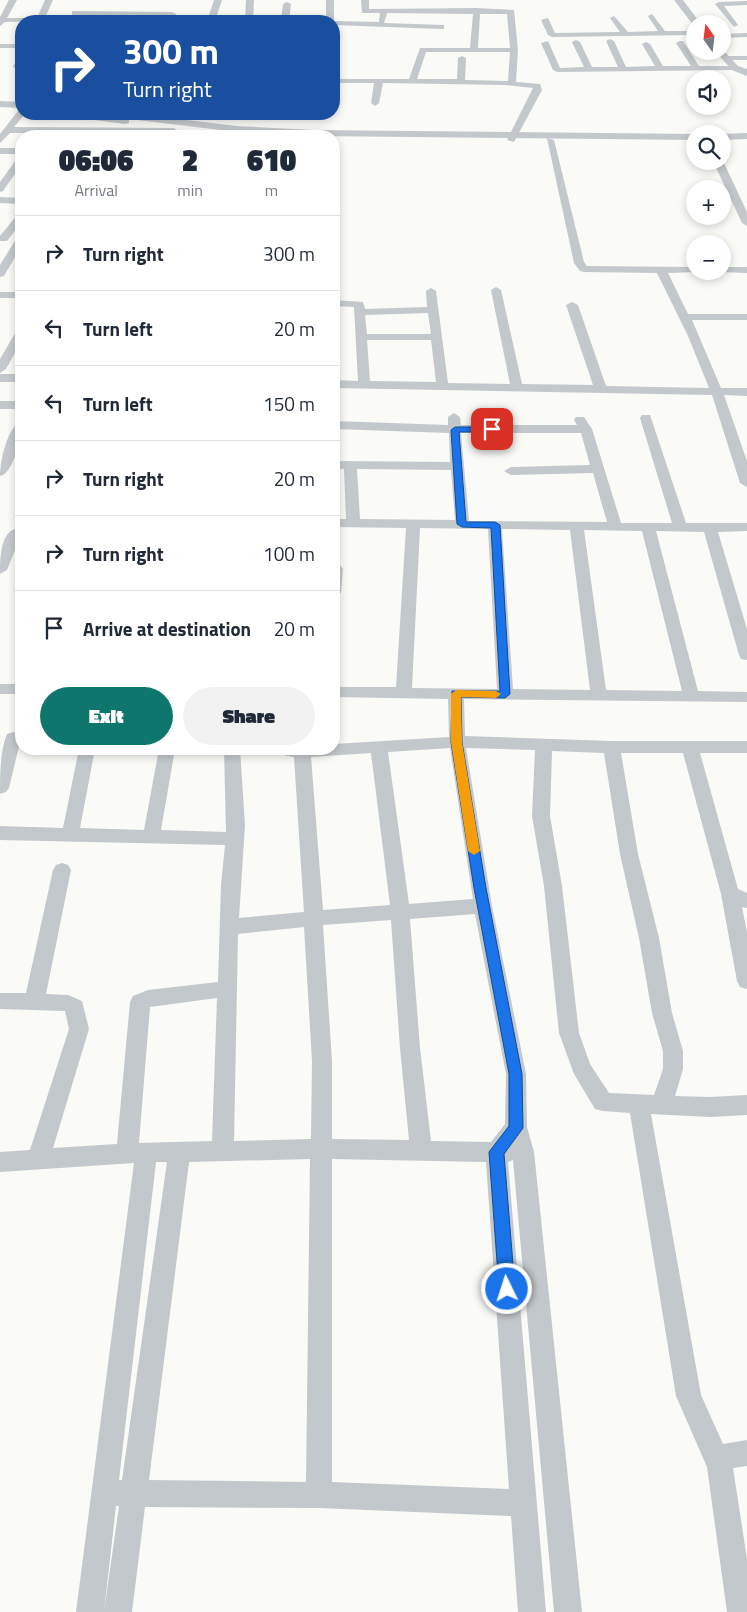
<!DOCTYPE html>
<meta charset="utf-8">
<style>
:root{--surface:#fff;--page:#f2f2f3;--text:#1f2937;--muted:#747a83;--line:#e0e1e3;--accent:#0f766e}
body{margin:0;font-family:"Titillium Web",sans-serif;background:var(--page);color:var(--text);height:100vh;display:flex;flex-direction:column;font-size:19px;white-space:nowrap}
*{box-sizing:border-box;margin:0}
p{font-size:16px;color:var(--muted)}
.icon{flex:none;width:28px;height:28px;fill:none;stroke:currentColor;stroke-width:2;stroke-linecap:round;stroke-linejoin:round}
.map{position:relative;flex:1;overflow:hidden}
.sheet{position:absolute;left:15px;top:130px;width:325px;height:625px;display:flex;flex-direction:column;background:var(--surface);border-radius:20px;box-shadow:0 2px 8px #0003}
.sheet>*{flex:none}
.top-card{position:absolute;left:15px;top:15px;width:325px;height:105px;border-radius:20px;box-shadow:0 2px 8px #0003;background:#1a4fa0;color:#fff;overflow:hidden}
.needle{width:32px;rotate:346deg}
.tools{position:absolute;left:686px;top:15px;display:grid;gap:10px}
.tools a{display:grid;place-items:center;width:45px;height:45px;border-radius:50%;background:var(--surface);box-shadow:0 2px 8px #0003;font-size:25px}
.pin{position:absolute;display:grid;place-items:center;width:42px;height:42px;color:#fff;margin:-21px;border-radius:10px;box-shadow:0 2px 8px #0006}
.me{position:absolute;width:55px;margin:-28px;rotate:356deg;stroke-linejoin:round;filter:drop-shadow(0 0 4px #0008)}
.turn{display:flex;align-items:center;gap:18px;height:105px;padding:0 25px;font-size:22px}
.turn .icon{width:65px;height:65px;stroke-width:2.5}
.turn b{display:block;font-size:35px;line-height:42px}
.eta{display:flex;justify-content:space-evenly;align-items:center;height:85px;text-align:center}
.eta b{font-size:30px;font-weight:800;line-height:35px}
.action{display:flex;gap:10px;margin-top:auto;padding:10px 25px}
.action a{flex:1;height:58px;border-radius:30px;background:var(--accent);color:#fff;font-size:20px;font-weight:800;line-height:58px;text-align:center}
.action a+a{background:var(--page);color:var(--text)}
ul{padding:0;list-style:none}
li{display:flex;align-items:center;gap:15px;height:75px;padding:0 25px;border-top:1px solid var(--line)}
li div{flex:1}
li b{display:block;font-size:19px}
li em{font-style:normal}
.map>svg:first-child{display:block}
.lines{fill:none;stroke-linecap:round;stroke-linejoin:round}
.minor{fill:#c3c8cc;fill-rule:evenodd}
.tertiary{fill:#c3c8cc;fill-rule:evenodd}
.route{fill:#1a73e8;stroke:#114b97}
.slow{fill:#f59e0b}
</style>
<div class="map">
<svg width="747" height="1612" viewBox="0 0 747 1612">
<rect width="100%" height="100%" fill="#fafaf7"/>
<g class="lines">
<path class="minor" d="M9,0H17L7,18H37L45,0H53L45,18H71L75,20L5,22L0,26V17Z
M214,0H222L215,21H207Z
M246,0H254L253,21H245Z
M326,0H334V21L379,22L380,13H362L361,0H369V9L477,8L514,10L518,50L516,82L540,84L542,90L514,142L507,140L533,88L505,85L383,83L379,103L375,106L371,103L374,83H334V79H409L420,48H470L473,14L387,13L384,23L444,25V29H441L334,25V21H326ZM480,14H507L510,48H478ZM426,52H510L508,81L465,80L466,58L462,56L458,58L457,79H417Z
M747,1V5L724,6L738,25L734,27L715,4L719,2Z
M287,2L291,4L289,21H281L283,4Z
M75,11L172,12L176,14V21H168V16L72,15V11Z
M652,14L665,31H695V35L552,37L548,35L541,20L548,18L555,33L620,32L610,18L614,16L628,32L658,31L648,16Z
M747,33V37L722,38V34Z
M610,39L614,41L626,67L655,66L642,44L646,42L650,44L663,66H691L676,43L680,41H683L699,66H735L739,68L735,70L557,72L553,70L541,43L548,41L560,68L584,67L572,42L576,40L580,42L592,67H618L606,41Z
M0,44H21V48H0Z
M723,56H747V60H723Z
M18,58H21V67L17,69L13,67Z
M21,110V114H25L14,127L174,128L178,131L174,134L10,133L0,143V134L18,111Z
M547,138L554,140L584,262L587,266L695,267V271L699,272L668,273L688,314H747V320H692L721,388H747V396L724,395L747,461V487L740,483L712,395L334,388V380L358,381L354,307L334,306V300L363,302L365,309L427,307L426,291L431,288L436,291L448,383L510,384L491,290L496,287L501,290L522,384L593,385L566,305L572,302L578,305L606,386L709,388L688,336L657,273L584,272L580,271L574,263ZM428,313L431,334H367L365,315ZM367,340H431L436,382L370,381Z
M0,148H21V154H0Z
M21,156V165L3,191L0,192V182L18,157Z
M713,161H723L747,212V226L742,223Z
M0,197L21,198V204L0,203Z
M21,214V223L7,241H0V236L17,215Z
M21,238V247L4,276L0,277V265L16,239Z
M722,267H747V273L718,272L722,271Z
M0,292H21V298H0Z
M21,329V342L6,369L0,373V359L17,330Z
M0,374H21V382H0Z
M0,401H21V409H0Z
M454,413L460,417L461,425H577L574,420L576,417H584L592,429L621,523H672L640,418L642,415H650L686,523H747V531L718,532L747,629V660L741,659L739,655L704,532L656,531L698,691L747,692V702L464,699L465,736L611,741H747V753H700L738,889L747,893V908L742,907L747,932V989L740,987L737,981L721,894L683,753H621L638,854L659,938L672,1013L683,1051V1069L675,1096L710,1097L747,1095V1115L710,1117L651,1114L701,1395L723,1444L747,1440V1466L733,1468L747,1559V1612H727L707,1467L676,1396L630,1113L603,1111L595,1109L574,1074L559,1033L544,886L532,816L535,750L466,748L492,906L526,1074L527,1127L534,1152L582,1612H554L513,1160L508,1162L546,1612H518L511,1516L319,1508L145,1507L132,1612H104L119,1506H116L104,1612H76L134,1163L0,1172V1152L30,1150L69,1029L65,1011L0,1009V993H26L53,870L56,865L62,863L68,865L71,870L46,994L68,995L82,1001L89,1029L53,1148L117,1144L130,1002L133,996L148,990L218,982L221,885L225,845L0,840V826L63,828L79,749H95L80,828L144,830L159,749H175L161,830L226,832L224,749H240L245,825L239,918L304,912L294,757L273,753L271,749H334V744L449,737L448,699L334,697V687H396L406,528L334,527V519H346L344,469H334V461L450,462L449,433L334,429V421L448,425V417ZM461,433H581L590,465L511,467L504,471L511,475L593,473L607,522L469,521ZM357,469L451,470L455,520L360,519ZM420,528L488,529L497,689L412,688ZM502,529L570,530L590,690L513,689ZM584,530L642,531L682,691L606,690ZM450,748L473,899L409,904L388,752ZM552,751L604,753L620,854L639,938L652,1013L663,1051V1069L654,1095L609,1093L590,1064L579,1033L562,886L550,816ZM371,753L390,905L323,910L311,757ZM475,914L506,1074L505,1124L491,1142L431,1141L420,1048L410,919ZM391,920L400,1048L409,1140L332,1139V1061L323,925ZM304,927L312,1061L311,1139L234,1141L238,934ZM217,998L212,1141L139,1143L150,1007ZM310,1159L306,1482L149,1480L189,1162ZM332,1159L486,1162L509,1489L332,1482ZM156,1162H167L122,1480H119Z
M21,422C22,435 14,473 0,476C0,463 7,426 21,422Z
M15,529L20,530L21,535L7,570L0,574C0,561 0,533 15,529Z
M334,563L339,564L343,569L341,593L334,598Z
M0,684H21V694H0Z
M13,732L19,734L21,738L9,788L6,792L0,794C0,775 0,751 7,734Z"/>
<path class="tertiary" d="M674,0H683L701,24H695L694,26Z
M722,49L738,66L747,69V76L732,70L715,51H722Z
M0,101L21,102V108L0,107Z
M67,114H136L237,126L313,130L695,134V140L313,136L237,132L129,119V123L125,124L72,117Z
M747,133V139L722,140V134Z"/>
</g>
<path class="route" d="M455,427H492L496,429L492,432H459L466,522H495L500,525L510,694L505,698L461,697L462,742L486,888L522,1074L523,1128L504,1154L515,1289L512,1294L507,1296L502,1294L499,1289L489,1152L509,1126V1074L474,888L451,742L452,691H500L491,528L462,527L457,524L451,430Z"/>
<path class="slow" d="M456,690L496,691L501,694L496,698L461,697L462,742L480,851L474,855L468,851L451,742V694Z"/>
</svg>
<div class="tools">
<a><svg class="needle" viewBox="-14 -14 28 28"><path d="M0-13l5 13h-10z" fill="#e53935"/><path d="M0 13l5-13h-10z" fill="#747a83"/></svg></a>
<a><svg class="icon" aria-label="sound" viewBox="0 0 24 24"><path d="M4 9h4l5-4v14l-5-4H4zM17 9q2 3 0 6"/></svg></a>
<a><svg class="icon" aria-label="search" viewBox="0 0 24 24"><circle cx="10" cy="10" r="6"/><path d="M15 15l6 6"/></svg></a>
<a>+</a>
<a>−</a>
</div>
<div class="pin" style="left:492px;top:429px;background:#d93025"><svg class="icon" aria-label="arrive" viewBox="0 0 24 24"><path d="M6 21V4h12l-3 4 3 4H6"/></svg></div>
<svg class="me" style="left:507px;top:1289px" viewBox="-20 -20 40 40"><circle r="17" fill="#1a73e8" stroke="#fff" stroke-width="3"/><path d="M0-11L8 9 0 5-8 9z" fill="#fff"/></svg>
<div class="top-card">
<div class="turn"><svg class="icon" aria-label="right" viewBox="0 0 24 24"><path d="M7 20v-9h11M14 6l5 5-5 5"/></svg><div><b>300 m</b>Turn right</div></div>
</div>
<section class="sheet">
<div class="eta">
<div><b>06:06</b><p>Arrival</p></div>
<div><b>2</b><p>min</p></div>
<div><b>610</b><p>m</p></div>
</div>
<ul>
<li><svg class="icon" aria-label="right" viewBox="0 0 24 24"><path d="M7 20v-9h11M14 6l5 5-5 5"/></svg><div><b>Turn right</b></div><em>300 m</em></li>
<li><svg class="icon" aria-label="left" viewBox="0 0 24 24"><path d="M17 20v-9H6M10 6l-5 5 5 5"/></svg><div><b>Turn left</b></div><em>20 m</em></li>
<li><svg class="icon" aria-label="left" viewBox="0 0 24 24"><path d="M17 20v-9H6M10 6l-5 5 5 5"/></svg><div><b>Turn left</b></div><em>150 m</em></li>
<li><svg class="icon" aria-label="right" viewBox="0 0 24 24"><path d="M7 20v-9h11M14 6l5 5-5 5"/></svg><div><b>Turn right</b></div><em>20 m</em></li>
<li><svg class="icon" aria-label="right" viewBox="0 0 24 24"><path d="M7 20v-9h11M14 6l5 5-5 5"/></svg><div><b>Turn right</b></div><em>100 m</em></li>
<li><svg class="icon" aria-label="arrive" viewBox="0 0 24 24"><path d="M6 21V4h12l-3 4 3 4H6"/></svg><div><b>Arrive at destination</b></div><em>20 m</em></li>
</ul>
<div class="action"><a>Exit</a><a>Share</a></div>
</section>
</div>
